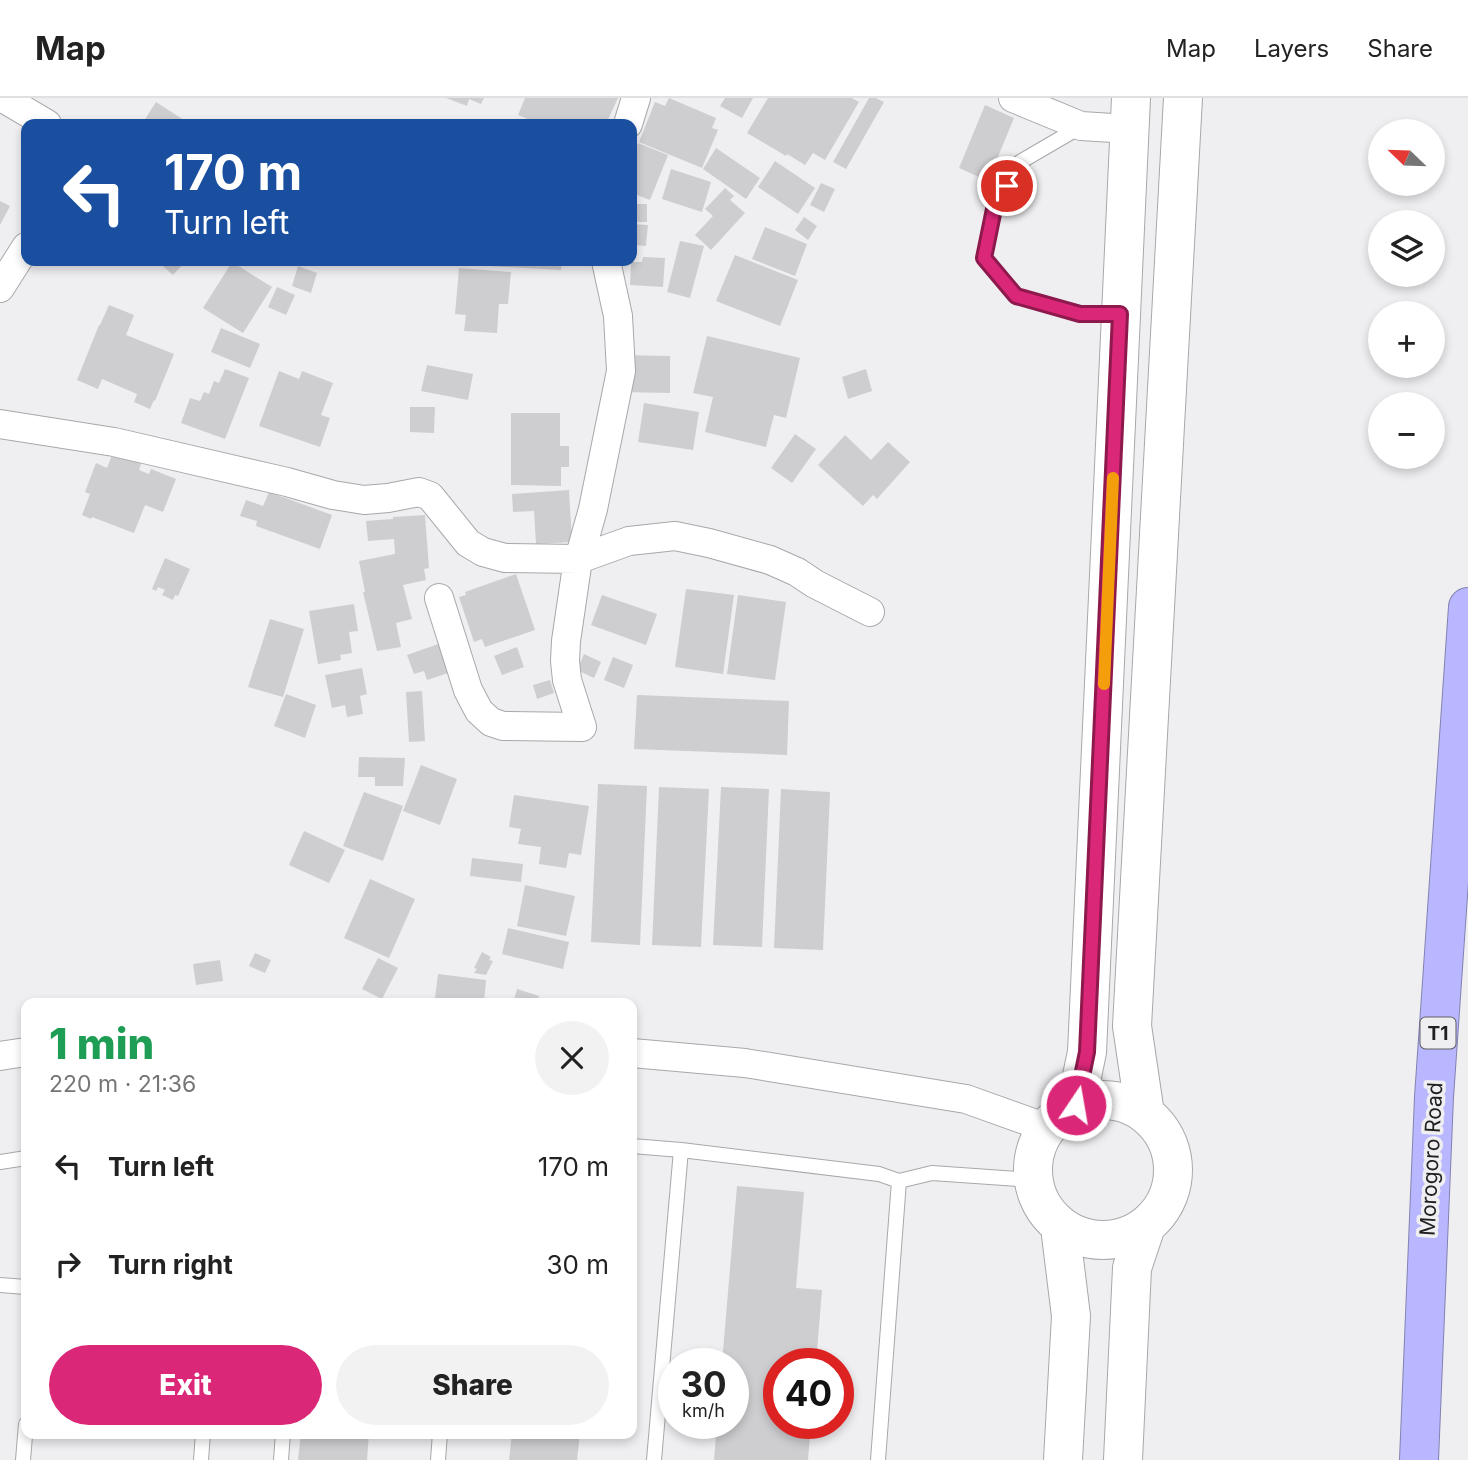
<!DOCTYPE html>
<meta charset="utf-8">
<style>
:root{--surface:#fff;--page:#f2f2f2;--text:#222;--muted:#767676;--line:#e0e0e0;--accent:#db2777}
body{margin:0;font-family:Inter,sans-serif;background:var(--page);color:var(--text);height:100vh;display:flex;flex-direction:column;font-size:26px;white-space:nowrap}
*{box-sizing:border-box;margin:0}
p{font-size:23px;color:var(--muted)}
.icon{flex:none;width:38px;height:38px;fill:none;stroke:currentColor;stroke-width:2;stroke-linecap:round;stroke-linejoin:round}
.map{position:relative;flex:1;overflow:hidden}
.details{position:absolute;left:21px;top:900px;width:616px;height:441px;display:flex;flex-direction:column;background:var(--surface);border-radius:14px;box-shadow:0 4px 10px #0003}
.details>*{flex:none}
.banner{position:absolute;left:21px;top:21px;width:616px;height:147px;border-radius:14px;box-shadow:0 4px 10px #0003;background:#1a4fa0;color:#fff;overflow:hidden}
.needle{width:46px;rotate:293deg}
.fabs{position:absolute;left:1368px;top:21px;display:grid;gap:14px}
.fabs a{display:grid;place-items:center;width:77px;height:77px;border-radius:50%;background:var(--surface);box-shadow:0 4px 10px #0003;font-size:35px}
.speed{position:absolute;left:658px;top:1250px;display:flex;gap:14px;font-size:35px;font-weight:700;text-align:center}
.speed>*{display:grid;place-content:center;width:91px;height:91px;border-radius:50%;background:var(--surface);box-shadow:0 4px 10px #0003;line-height:1}
.speed small{font-size:18px;font-weight:400}
.speed .limit{border:10px solid #d22;background:#fff;color:#111}
.pin{position:absolute;display:grid;place-items:center;width:60px;height:60px;color:#fff;margin:-30px;border:4px solid #fff;border-radius:50%;box-shadow:0 2px 7px #0007}
.me{position:absolute;width:77px;margin:-38px;rotate:12deg;stroke-linejoin:round;filter:drop-shadow(0 0 5px #0008)}
.turn{display:flex;align-items:center;gap:24px;height:147px;padding:0 28px;font-size:32px}
.turn .icon{width:91px;height:91px;stroke-width:2.5}
.turn b{display:block;font-size:49px;line-height:60px}
.round{display:grid;place-items:center;flex:none;width:74px;height:74px;border-radius:37px;background:var(--page)}
.head{display:flex;align-items:center;justify-content:space-between;height:119px;padding:0 28px}
h1{font-size:42px;font-weight:800;line-height:52px;color:#1e9e55}
.cta{display:flex;gap:14px;margin-top:auto;padding:14px 28px}
.cta a{flex:1;height:80px;border-radius:42px;background:var(--accent);color:#fff;font-size:28px;font-weight:800;line-height:80px;text-align:center}
.cta a+a{background:var(--page);color:var(--text)}
ul{padding:0;list-style:none}
li{display:flex;align-items:center;gap:21px;height:98px;padding:0 28px}
li div{flex:1}
li b{display:block;font-size:26px}
li em{font-style:normal}
header{display:flex;align-items:center;gap:42px;box-sizing:border-box;height:98px;padding:0 35px;background:var(--surface);border-bottom:2px solid var(--line)}
header strong{font-size:33px}
nav{display:flex;gap:38px;margin-inline-start:auto;font-size:24px}
.map>svg:first-child{display:block}
.building{fill:#ceced1}
.lines{fill:none;stroke-linecap:round;stroke-linejoin:round}
.lane-casing{stroke:#a8a8ac;stroke-width:16}
.street-casing{stroke:#a8a8ac;stroke-width:30}
.secondary-casing{stroke:#a8a8ac;stroke-width:40}
.highway-casing{stroke:#8382b1;stroke-width:40}
.lane{stroke:#fff;stroke-width:14}
.street{stroke:#fff;stroke-width:28}
.secondary{stroke:#fff;stroke-width:38}
.highway{stroke:#b9b7ff;stroke-width:38}
.route-casing{stroke:#8e194d;stroke-width:18}
.route{stroke:#db2777;stroke-width:12}
.slow{stroke:#f59e0b;stroke-width:12}
.labels{text-anchor:middle;dominant-baseline:central;stroke-width:7;stroke-linejoin:round;paint-order:stroke}
.shield{fill:#efeff2;stroke:#5e5e60;stroke-width:2}
.shield-label{font-size:19px;font-weight:bold;fill:#202021}
.street-label{font-size:21px;fill:#202021;stroke:#efeff2}
</style>
<header>
<strong>Map</strong>
<nav><a>Map</a><a>Layers</a><a>Share</a></nav>
</header>
<div class="map">
<svg width="1468" height="1362" viewBox="0 0 1468 1362">
<rect width="100%" height="100%" fill="#efeff2"/>
<path class="building" d="M446,0H484L481,6L469,1L467,8Z
M525,0H618L606,26H540L518,17Z
M669,0L716,20L712,30L718,32L702,70L639,44L655,4L665,8Z
M725,0H753L742,20L720,8Z
M768,0H852L859,4L825,62L813,55L805,67L787,56L786,58L747,35Z
M869,0H876L884,4L846,71L833,64Z
M156,4L190,26H142Z
M985,7L1014,20L988,83L959,70Z
M638,45L668,57L650,102L632,95V86L634,81L632,80V62Z
M716,50L760,80L746,101L703,71Z
M775,63L815,90L798,116L758,89Z
M671,71L711,84L702,114L662,101Z
M821,85L835,91L824,114L810,107Z
M725,90L734,98L730,102L745,115L711,152L695,137L713,118L705,111Z
M0,103L10,108L0,127Z
M634,106H647V124H633Z
M804,119L817,128L808,142L795,132Z
M632,126L648,127L646,148L632,147Z
M765,129L807,146L795,178L752,161Z
M680,143L704,148L690,200L667,194Z
M735,157L798,182L780,228L716,203Z
M643,159L665,160L663,189L630,187L631,164H642Z
M157,163H186L173,177Z
M411,163H455V166H411Z
M473,163H562L561,172L472,167Z
M232,164L272,189L243,235L203,210Z
M298,168L317,175L311,195L292,188Z
M459,170L511,174L508,206H499L497,235L464,233L466,217L455,216Z
M277,189L295,197L286,217L268,209Z
M109,207L134,217L126,237L174,256L155,303L154,302L150,311L134,304L137,296L102,281L98,291L77,282L99,227H100Z
M221,230L260,246L250,270L211,254Z
M707,238L800,260L786,320L774,317L766,349L705,334L713,299L693,295Z
M622,257L670,258V295L621,294Z
M427,267L473,276L468,302L421,293Z
M225,271L249,280L225,341L181,325L190,300L200,303L204,294L209,296L214,283L219,285Z
M866,271L872,293L848,301L842,279Z
M279,273L299,281L302,273L333,285L321,317L330,320L320,349L259,328Z
M644,305L699,314L693,352L638,344Z
M410,309H435L434,335L410,334Z
M511,315H560V348H569V369H561V388L511,387Z
M795,336L816,351L792,385L771,370Z
M845,337L871,362L888,344L910,364L877,401L873,397L863,408L818,367Z
M114,352L142,363L139,372L149,376L151,371L176,381L163,414L145,407L134,435L92,419L91,421L82,417L90,396L85,394L96,365L107,370Z
M569,392L572,444L536,446L534,413L513,414L512,396Z
M269,394L332,417L320,451L256,428L257,423L240,418L246,402L263,408Z
M425,417L429,470L424,471L426,482L403,487L412,521L396,525L401,549L377,553L363,494H365L359,463L395,456L394,441L368,443L366,423L393,421V419Z
M165,460L190,471L178,498L175,497L173,502L162,497L165,492L158,489L156,493L152,491Z
M516,476L535,532L485,549L482,541L474,544L459,499L466,497L465,494Z
M686,491L734,497L723,576L675,569Z
M602,497L657,516L646,547L591,527Z
M738,497L786,504L775,582L727,576Z
M354,506L358,533L349,534L352,555L340,557L341,562L318,566L309,513Z
M270,521L304,531L283,599L248,589Z
M441,545L451,574L427,582L424,573L414,576L407,557Z
M517,549L524,569L502,577L494,558Z
M584,556L601,564L594,580L577,572Z
M613,559L633,567L624,590L604,582Z
M362,570L367,596L360,598L363,616L347,619L345,607L332,610L325,577Z
M550,582L554,595L537,601L533,587Z
M422,593L425,643L409,644L406,594Z
M286,596L316,607L305,640L274,628Z
M637,597L789,603L787,657L634,651Z
M359,659L405,660L403,688H375V679H358Z
M421,667L457,681L440,727L403,713Z
M598,686L647,688L640,847L591,844Z
M659,689L709,691L701,849L652,847Z
M721,689L769,691L762,849L713,847Z
M781,691L830,694L823,852L774,850Z
M364,694L403,708L383,763L343,748Z
M514,697L589,708L581,757L569,755L566,770L539,766L541,749L518,746L521,731L509,729Z
M304,733L345,752L329,785L289,767Z
M472,760L523,766L521,784L470,778Z
M370,781L415,801L389,860L344,840Z
M525,787L575,798L566,838L517,828Z
M508,830L569,844L563,871L502,856Z
M482,854L491,859L489,862L493,863L486,877L474,875L477,871L474,870Z
M255,855L271,862L265,875L249,868Z
M378,860L398,870L382,901L362,891Z
M220,862L223,883L196,887L193,866Z
M438,876L486,882L484,905L435,900Z
M517,891L539,898L537,905H513Z
M737,1088L804,1094L796,1190L822,1192L816,1265H779V1325H811L808,1362H714L717,1325H733V1265H722Z
M301,1335H369L367,1362H298Z
M512,1335H580L577,1362H509Z"/>
<g class="lines">
<g class="lane-casing">
<path id="lane" d="M1080,29L1020,64L994,111L984,160L1016,198L1080,216H1120
M632,1048L681,1052L879,1076L899,1083L878,1362
M0,1064L26,1060
M899,1083L932,1075L1033,1082
M0,1187L26,1189
M23,1362L26,1326
M201,1362L203,1335
M281,1362L283,1335
M438,1362L440,1335
M654,1362L681,1052"/>
</g>
<g class="street-casing">
<path id="street" d="M3,0L47,26
M1013,0L1081,28L1129,31
M628,26L636,0
M0,190L26,149
M0,326L114,344L287,384L333,397L364,402L388,400L419,394L430,398L468,445L483,454L505,460L579,461L629,443L675,438L709,445L770,462L797,474L815,486L870,514
M439,500L468,592L479,613L491,624L503,628L582,629L567,582L565,563L566,543L577,468L593,411L621,273L618,218L606,163
M632,955L745,965L966,1001L1047,1030
M0,958L26,954"/>
</g>
<g class="secondary-casing">
<path id="secondary" d="M1033 1072a70 70 0 1 1 140 0a70 70 0 1 1-140 0Z
M1076,1007L1087,954L1131,0
M1145,1016L1132,928L1183,0
M1060,1129L1071,1218L1063,1362
M1123,1362L1132,1170L1146,1128"/>
</g>
<g class="highway-casing">
<path id="highway" d="M1419,1362L1434,999L1468,509"/>
</g>
<use href="#lane" class="lane"/>
<use href="#street" class="street"/>
<use href="#secondary" class="secondary"/>
<use href="#highway" class="highway"/>
</g>
<g class="lines">
<g class="route-casing">
<path id="route" d="M1007,88L994,111L984,160L1016,198L1080,216H1120L1087,954L1076,1007"/>
</g>
<use href="#route" class="route"/>
<path class="slow" d="M1104,586L1113,380"/>
</g>
<g class="labels">
<rect class="shield" x="1420.5" y="919.5" width="35" height="31" rx="5"/>
<g class="shield-label">
<text x="1438" y="935">T1</text>
</g>
<g class="street-label">
<text transform="translate(1431 1061) rotate(-87)">Morogoro Road</text>
</g>
</g>
</svg>
<div class="fabs">
<a><svg class="needle" viewBox="-14 -14 28 28"><path d="M0-13l5 13h-10z" fill="#e53935"/><path d="M0 13l5-13h-10z" fill="#767676"/></svg></a>
<a><svg class="icon" aria-label="layers" viewBox="0 0 24 24"><path d="M12 4l9 5-9 5-9-5zM3 14l9 5 9-5"/></svg></a>
<a>+</a>
<a>−</a>
</div>
<div class="speed"><div>30<small>km/h</small></div><div class="limit">40</div></div>
<div class="pin" style="left:1007px;top:88px;background:#d93025"><svg class="icon" aria-label="arrive" viewBox="0 0 24 24"><path d="M6 21V4h12l-3 4 3 4H6"/></svg></div>
<svg class="me" style="left:1076px;top:1007px" viewBox="-20 -20 40 40"><circle r="17" fill="#db2777" stroke="#fff" stroke-width="3"/><path d="M0-11L8 9 0 5-8 9z" fill="#fff"/></svg>
<div class="banner">
<div class="turn"><svg class="icon" aria-label="left" viewBox="0 0 24 24"><path d="M17 20v-9H6M10 6l-5 5 5 5"/></svg><div><b>170 m</b>Turn left</div></div>
</div>
<section class="details">
<div class="head"><div><h1>1 min</h1><p>220 m · 21:36</p></div><a class="round"><svg class="icon" aria-label="close" viewBox="0 0 24 24"><path d="M6 6l12 12M18 6L6 18"/></svg></a></div>
<ul>
<li><svg class="icon" aria-label="left" viewBox="0 0 24 24"><path d="M17 20v-9H6M10 6l-5 5 5 5"/></svg><div><b>Turn left</b></div><em>170 m</em></li>
<li><svg class="icon" aria-label="right" viewBox="0 0 24 24"><path d="M7 20v-9h11M14 6l5 5-5 5"/></svg><div><b>Turn right</b></div><em>30 m</em></li>
</ul>
<div class="cta"><a>Exit</a><a>Share</a></div>
</section>
</div>
